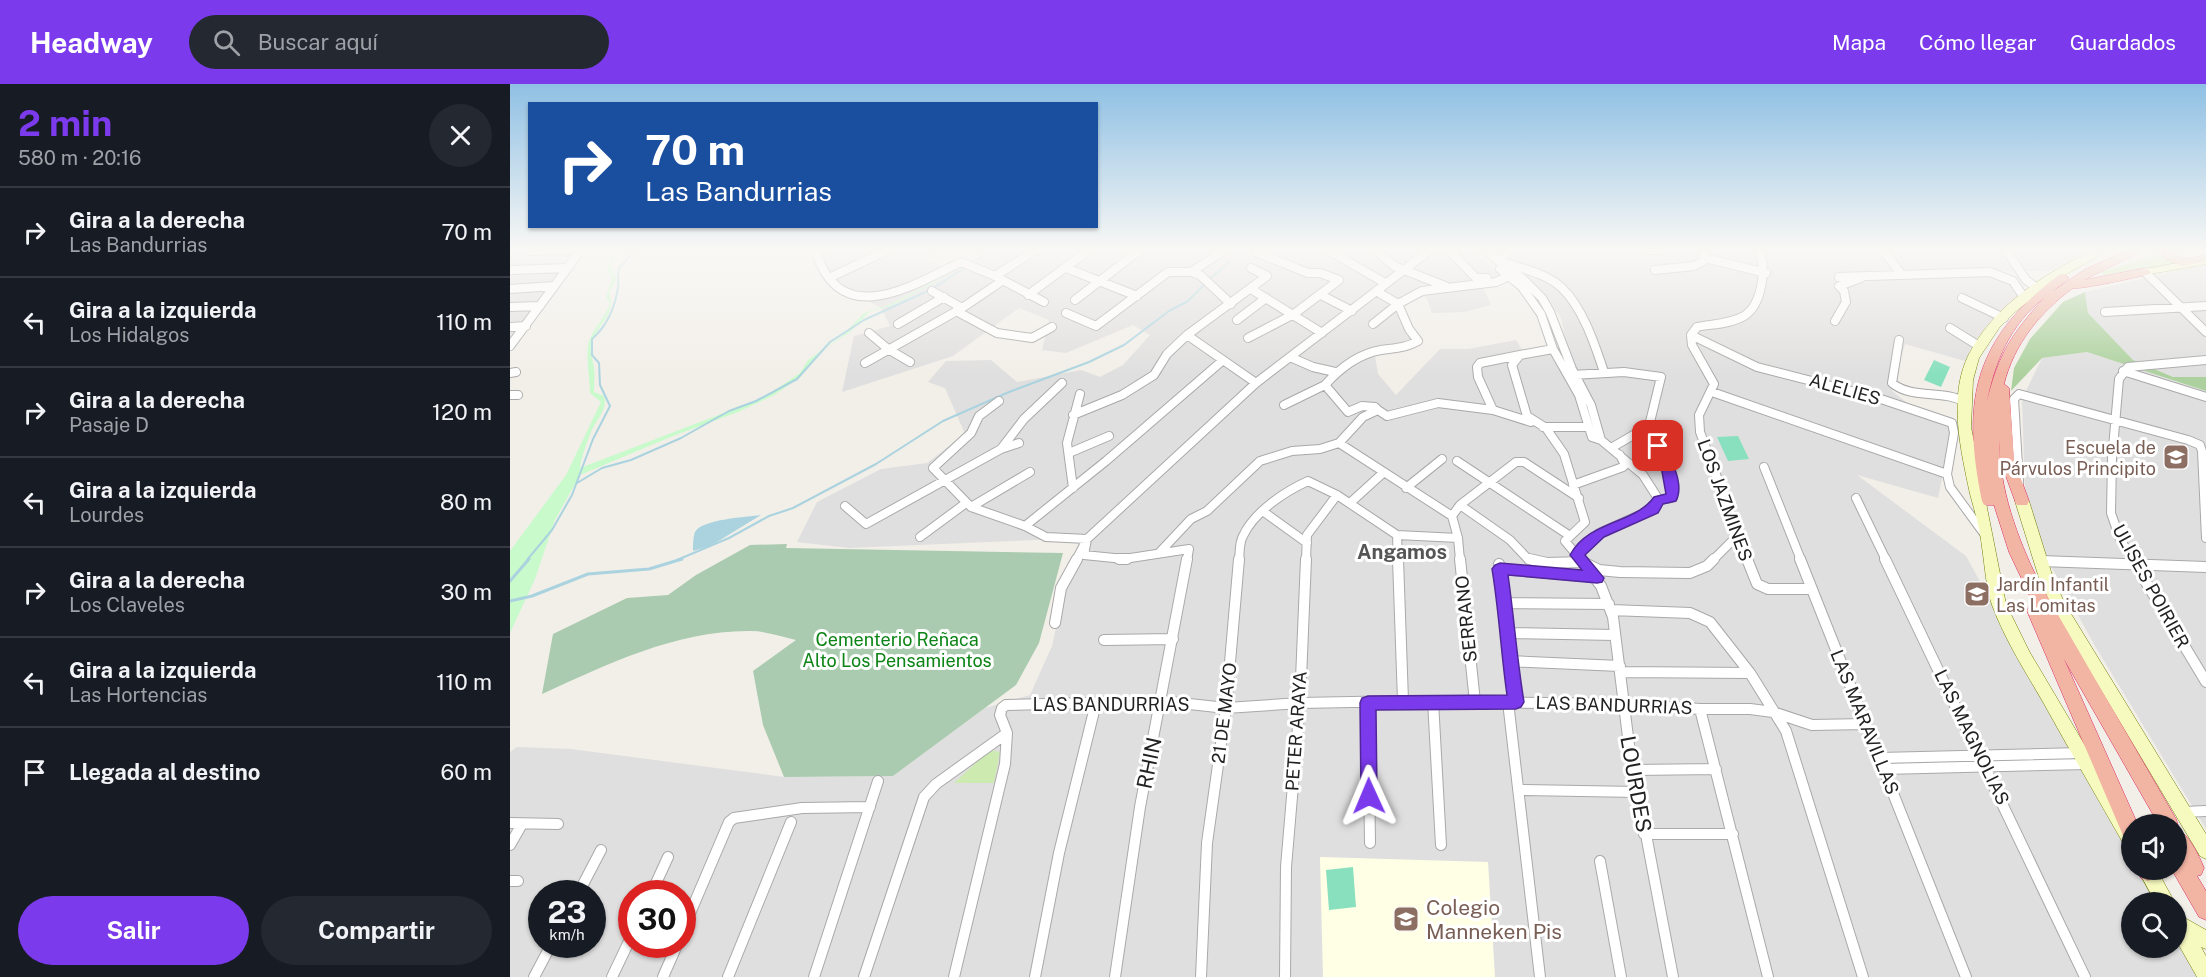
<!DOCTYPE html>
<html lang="es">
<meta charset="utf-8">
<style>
:root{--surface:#171b24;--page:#242831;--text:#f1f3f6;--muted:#9ea1a6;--line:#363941;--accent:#7c3aed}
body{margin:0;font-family:"Public Sans",sans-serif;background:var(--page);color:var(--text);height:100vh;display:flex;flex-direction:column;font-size:22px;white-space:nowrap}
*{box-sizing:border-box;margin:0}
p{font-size:20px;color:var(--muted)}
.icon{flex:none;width:33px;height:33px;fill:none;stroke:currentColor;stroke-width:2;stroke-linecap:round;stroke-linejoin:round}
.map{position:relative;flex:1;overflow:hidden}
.details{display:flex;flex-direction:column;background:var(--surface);width:510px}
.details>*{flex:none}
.guide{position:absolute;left:18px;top:18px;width:570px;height:126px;border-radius:0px;box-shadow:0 2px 4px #0004;background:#1a4fa0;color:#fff;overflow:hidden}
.buttons{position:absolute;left:1611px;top:730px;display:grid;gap:12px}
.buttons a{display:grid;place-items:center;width:66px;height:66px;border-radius:50%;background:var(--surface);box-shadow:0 2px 4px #0004;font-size:30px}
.speed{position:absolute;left:18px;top:796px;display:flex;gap:12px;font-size:30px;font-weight:700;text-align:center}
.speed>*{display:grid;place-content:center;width:78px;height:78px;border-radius:50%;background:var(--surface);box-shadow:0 2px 4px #0004;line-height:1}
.speed small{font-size:15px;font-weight:400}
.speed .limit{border:9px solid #d22;background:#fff;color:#111}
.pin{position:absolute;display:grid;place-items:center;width:51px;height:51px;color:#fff;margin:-26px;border-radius:12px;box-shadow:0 3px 9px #0006}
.me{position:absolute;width:66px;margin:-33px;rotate:359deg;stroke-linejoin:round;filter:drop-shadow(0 0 4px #0008)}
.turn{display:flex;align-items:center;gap:21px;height:126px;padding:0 18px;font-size:27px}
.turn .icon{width:78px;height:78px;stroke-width:2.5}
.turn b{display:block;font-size:42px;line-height:51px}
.round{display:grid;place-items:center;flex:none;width:63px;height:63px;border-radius:32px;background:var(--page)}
.overview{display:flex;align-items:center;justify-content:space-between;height:102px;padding:0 18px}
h1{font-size:36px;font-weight:700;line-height:45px;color:var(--accent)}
.primary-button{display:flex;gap:12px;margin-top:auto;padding:12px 18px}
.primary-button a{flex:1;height:69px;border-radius:36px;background:var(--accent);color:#fff;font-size:24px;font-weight:700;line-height:69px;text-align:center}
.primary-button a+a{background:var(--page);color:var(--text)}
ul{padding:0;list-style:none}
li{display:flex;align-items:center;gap:18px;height:90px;padding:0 18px;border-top:2px solid var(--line)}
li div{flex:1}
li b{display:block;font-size:22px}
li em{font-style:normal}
header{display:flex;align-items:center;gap:36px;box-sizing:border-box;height:84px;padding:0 30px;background:var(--accent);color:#fff}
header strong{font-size:28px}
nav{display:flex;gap:33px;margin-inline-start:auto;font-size:21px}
.search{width:420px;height:54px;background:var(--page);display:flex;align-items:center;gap:15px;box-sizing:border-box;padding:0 21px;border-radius:33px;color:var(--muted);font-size:22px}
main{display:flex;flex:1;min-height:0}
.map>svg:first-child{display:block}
.residential{fill:#e0dfdf;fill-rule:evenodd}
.education{fill:#ffffe5}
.grass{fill:#cdebb0}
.forest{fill:#add19e}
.cemetery{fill:#aacbaf}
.park{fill:#c8facc}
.pitch{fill:#88e0be}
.water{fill:#aad3df}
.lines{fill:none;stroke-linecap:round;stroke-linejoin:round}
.stream-far1{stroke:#aad3df;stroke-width:2}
.stream{stroke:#aad3df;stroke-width:3}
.building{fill:#c7bfb8}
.minor-far1-casing{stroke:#a9a9a9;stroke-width:10}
.minor-casing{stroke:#a9a9a9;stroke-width:12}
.tertiary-casing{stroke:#a9a9a9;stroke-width:2}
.secondary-casing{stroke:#707d05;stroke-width:1}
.trunk-casing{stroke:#dc2a67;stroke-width:1}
.minor-far1{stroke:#fff;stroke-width:8}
.minor{stroke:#fff;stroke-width:10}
.tertiary{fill:#fff;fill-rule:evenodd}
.secondary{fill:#f7fabf;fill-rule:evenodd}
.trunk{fill:#f2b4a3;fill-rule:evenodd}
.route{fill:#7c3aed;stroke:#51269a;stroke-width:1.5}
.labels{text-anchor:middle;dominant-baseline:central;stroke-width:6;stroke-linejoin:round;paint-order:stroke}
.street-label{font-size:18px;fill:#222;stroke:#fff}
.education-label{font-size:18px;fill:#785e54;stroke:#fff;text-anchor:end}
.park-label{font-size:18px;fill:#0c8416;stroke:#fff}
.neighbourhood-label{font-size:20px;font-weight:bold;fill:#555;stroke:#fff}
.near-street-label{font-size:21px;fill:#222;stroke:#fff}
.near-education-label{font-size:21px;fill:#785e54;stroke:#fff;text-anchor:start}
</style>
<header>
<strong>Headway</strong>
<div class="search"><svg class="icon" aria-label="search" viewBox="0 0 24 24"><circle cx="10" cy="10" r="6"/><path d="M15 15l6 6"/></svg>Buscar aquí</div>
<nav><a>Mapa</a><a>Cómo llegar</a><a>Guardados</a></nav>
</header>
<main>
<section class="details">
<div class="overview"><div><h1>2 min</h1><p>580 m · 20:16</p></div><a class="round"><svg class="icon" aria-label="close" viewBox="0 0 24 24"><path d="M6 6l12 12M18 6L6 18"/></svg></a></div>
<ul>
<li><svg class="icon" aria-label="right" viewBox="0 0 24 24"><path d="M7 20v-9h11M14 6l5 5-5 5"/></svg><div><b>Gira a la derecha</b><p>Las Bandurrias</p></div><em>70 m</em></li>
<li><svg class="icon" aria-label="left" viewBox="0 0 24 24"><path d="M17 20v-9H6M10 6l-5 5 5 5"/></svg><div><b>Gira a la izquierda</b><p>Los Hidalgos</p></div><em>110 m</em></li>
<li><svg class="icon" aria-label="right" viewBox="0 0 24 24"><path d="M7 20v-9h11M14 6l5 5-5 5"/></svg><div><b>Gira a la derecha</b><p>Pasaje D</p></div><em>120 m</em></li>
<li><svg class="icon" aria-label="left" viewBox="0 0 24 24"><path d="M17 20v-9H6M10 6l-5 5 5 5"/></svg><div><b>Gira a la izquierda</b><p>Lourdes</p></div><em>80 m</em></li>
<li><svg class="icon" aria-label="right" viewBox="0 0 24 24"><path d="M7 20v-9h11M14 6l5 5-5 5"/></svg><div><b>Gira a la derecha</b><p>Los Claveles</p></div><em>30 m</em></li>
<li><svg class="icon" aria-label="left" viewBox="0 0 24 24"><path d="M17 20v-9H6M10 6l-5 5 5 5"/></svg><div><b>Gira a la izquierda</b><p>Las Hortencias</p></div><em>110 m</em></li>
<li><svg class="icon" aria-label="arrive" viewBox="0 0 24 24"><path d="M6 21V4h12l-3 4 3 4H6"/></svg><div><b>Llegada al destino</b></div><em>60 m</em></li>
</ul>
<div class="primary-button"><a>Salir</a><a>Compartir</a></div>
</section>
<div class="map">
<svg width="1696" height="893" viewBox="0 0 1696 893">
<rect width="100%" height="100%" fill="#f2efe9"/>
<path class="residential" d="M0,166H66L0,257Z
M320,166H374L319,192L308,171Z
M386,166H424L417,176L451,187L485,166H963L990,190L973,203L981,221L955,228L922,229L916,213L905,214L885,225L895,245L905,257L865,271L868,290L886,311L930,265H958L1006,256L1014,269L1057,262L1051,234L1032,207L1012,189L980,166H1590L1538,187H1490L1510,213L1492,233L1467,254L1455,277L1395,260L1382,307L1410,329L1443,341L1428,414L1347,391L1456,472L1621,772L1622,786H1629L1647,819H1622V864H1666L1667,855L1687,893H0V668L7,663L61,665L274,693L383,692L475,624L520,611L542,562L555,504L573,454L339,464L287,458L307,418L371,385L417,379L455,350L435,304L418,298L436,277L481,276L507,298L571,286L590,293L613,281L640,251L623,241L556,269L532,266L539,236L509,224L443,272L332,308L344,252L380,242L371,224L321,196ZM32,810H82V861H32ZM122,810H172V861H122Z
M1696,180V293H1663L1623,276L1578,229L1575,208Z
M1577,268L1696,307V745L1585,562L1536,473L1515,409L1512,315L1532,274Z"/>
<path class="education" d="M810,773L978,778L985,893H813Z"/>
<path class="grass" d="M1653,169L1656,174L1667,179L1594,191L1591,188Z
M480,666L490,668L484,699H444Z"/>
<path class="forest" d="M1575,208L1578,229L1623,276L1663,293H1696V307L1577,268L1532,274L1501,307L1504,284L1520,255L1553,218Z"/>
<path class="cemetery" d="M277,460L276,464L553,469L529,559L506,601L383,692L274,693L253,641L243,587L286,556C272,553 256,547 241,547C167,546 98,580 32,610L43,550L117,514L158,511L186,491L240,461Z"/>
<path class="park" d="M112,166H117C103,172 97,183 107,195L99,208C107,232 87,239 82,260C80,269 83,276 84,284C85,292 84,300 84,308L94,312C98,326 86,336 81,348C77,358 71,374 70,384L255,313L290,289L298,276L332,252L354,229L381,220L436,191L461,172L475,166L460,174L433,194L383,221L359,228L340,248L314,265L289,294L264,311L228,328L163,352L70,391L45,436L25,495L0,549V467L56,391L91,318L80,309C80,294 75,270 79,257C84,244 95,233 100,220L96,213L102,195L98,187L100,176Z"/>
<path class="pitch" d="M1424,276L1440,283L1431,303L1414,296Z
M1228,352L1239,375L1218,377L1207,353Z
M843,783L846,823L819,826L816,786Z"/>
<path class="water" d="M251,431L202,461L183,467C183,462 183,453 185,448C192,435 237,433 251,431Z"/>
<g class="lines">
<path class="stream-far1" d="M461,179L482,166
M700,195L720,177
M67,399L92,384L121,376L171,354L219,327L246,317L287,295L320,258L354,236L422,205L454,184
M17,476L42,446L62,411L83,355L100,322L90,301L89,279L82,271V255C98,241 105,224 108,203C109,197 107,190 109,184L126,166
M167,476L219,454L259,432L283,424L366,380L433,337L499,308L579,278L614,261L659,227L678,217L696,199"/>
<path class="stream" d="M0,497L19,475
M0,517L22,512L78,490L139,485L172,475"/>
</g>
<path class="building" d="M1455,503H1472L1479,518H1463Z"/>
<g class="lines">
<g class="minor-far1-casing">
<path id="minor-far1" d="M305,166C330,247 400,203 451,178L485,192L534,218
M818,166L875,199
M865,166L884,182L935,202
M939,166L966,194H977
M975,166L1011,193L1032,214L1040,228L1062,285L1081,321L1091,356L1133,391L1149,416
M1139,166H1152
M1373,166L1391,190
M1496,166L1516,196L1527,204
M18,167L60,166
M1195,174L1256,189
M988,177L1000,166
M996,179C1014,185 1037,190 1052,204C1073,224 1085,261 1094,288
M556,184L627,212
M990,185L1012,203L1031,230L1043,265L1069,311L1082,353L1091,356
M2,186L57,184
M1145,186L1184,182L1194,177V166
M681,188L715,166
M1635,188L1696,248
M485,192L526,166
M1329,193L1480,188L1503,197L1515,215
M319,194L378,166
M0,205L44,202
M741,205L812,249
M422,207L452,224
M518,211L579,166
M811,211L842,227
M1452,214L1494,234
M565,216L630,166
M0,223L30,222
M446,227L487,249L522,254L542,243
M1595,228L1696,222
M556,229L586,242L658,188H681L690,191L721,220
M727,236L756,214
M1325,237L1336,218L1334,207L1329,202L1351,194
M388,240L434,213
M863,240L888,220L912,207L986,198L995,194
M0,243L16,242
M1440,244L1469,262
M359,249L378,265L400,278
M677,251L746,299
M1181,251L1247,283L1368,314L1442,339L1444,349L1437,390
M738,254L784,230L829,196L810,189H798L746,168
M1389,256L1382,299C1403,316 1432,305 1455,318
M0,262L71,166
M1043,265L1010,271L1002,281L1017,332L1036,344L1054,370L1075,438L1055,457L1071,476
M1010,271L970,279L967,283L968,293L983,326L1021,338
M780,273L803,283L825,288
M355,279L452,224L492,197
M1613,287L1696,313
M0,289L6,288
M1062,291L1114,288L1151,293L1139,342L1101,364
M1202,308L1437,390L1440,403L1475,451
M0,311H8
M489,317L469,332L461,349L423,384L461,423L515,442L536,453L577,455L574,471L614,475L679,465L677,476
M774,321L815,301
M868,326L877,332L928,319L983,326
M563,331L612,311L644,291L657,270L677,251L757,192L741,184
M1139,342L1159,388L1162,407L1161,414L1149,416
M1033,343H1078
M829,359L942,432
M491,365L514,335L552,299
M559,369L599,352
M947,377L1060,452
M1254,383L1291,476
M1509,398L1504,315L1509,310L1678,356L1690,361L1692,367L1696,454
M1063,401L1113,383L1115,381L1110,371
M563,404L557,359L570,310
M896,404L932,375
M1346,414L1376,476
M840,419L873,389
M950,421L1000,456L1017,474L1025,476
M335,422L356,440L491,365L509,359
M461,423L520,388
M754,428L797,459
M515,442L596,377L712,277
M887,451L888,476
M410,453L456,419
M649,469L681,435L697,427L750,377L782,367L810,365L829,359L853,333L868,326L865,323L852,322L838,328L815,301C830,284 848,270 871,266C884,264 896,264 908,257L899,245L888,220L866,207
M1067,471L1089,449L1143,425L1149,416
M566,476L577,455L746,299L920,166
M729,476C730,468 729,459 733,452C744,428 774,408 798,397L827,411L887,451L948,454
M796,476L797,451L827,411
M950,476L948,454L942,432L950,421L1006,378H1014L1069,414
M1203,476L1228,451
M1238,476L1190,348L1189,331L1204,300L1182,261L1181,251L1187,243C1202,240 1220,240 1234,232C1252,221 1257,184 1249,166
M1623,476L1610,455L1601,429L1602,375L1609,295L1618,283L1696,276"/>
</g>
<g class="minor-casing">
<path id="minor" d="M609,475H617
M888,475L893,617
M950,475L965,618
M1019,475L1037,479L1073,478L1089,486L1110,488L1180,489L1197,482L1204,475
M1070,475L1091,502L1103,533L1119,661L1163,893
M1237,475L1247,500L1258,505H1301
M1290,475L1456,893
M1375,475L1575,893
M1622,475L1696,598
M989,480L1006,618
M990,485L1087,493
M995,519L1099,520
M1101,526L1180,529L1200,538L1240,589L1276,647L1353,893
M545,539L551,504L567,475
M999,549L1105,551
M594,556L663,555
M1000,577L1110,582
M1111,588L1240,589
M923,617L931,761
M998,618L1030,893
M858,619L860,759
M1190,625L1258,893
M1370,674L1571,669
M1374,685L1577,680
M1123,686L1206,685
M1009,706L1127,708
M1674,728L1696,727
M0,739L48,740
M1134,750H1223
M0,761L12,740
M1090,777L1111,893
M0,797H8
M68,810L91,766
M141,810L158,773
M172,848L219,738L224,734L292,724L360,723
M24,893L41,861
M102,893L122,851
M153,893L167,861
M218,893L281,738
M304,893L368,697
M354,893L414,713L426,700L497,649
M444,893L495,680L497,649L490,631L492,624L496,621L652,617L716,624L790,619L893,617L1112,620L1190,625H1240L1263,628L1302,641L1356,640
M525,893L549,769L586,619
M605,893L630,723L677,475
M691,893L697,759L716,624L729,475
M775,893L776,783L790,619L796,475"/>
</g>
<g class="tertiary-casing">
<path id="tertiary" d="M1531,472L1696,478V488L1531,482L1527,480L1525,477L1527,474Z"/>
</g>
<g class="secondary-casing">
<path id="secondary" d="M1585,166H1599L1542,198L1505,228L1489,244L1469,274L1463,296L1461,343L1496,520L1519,567L1622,741V766L1616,764C1588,715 1560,667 1533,618C1515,587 1495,556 1482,521C1476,503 1475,483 1472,463C1470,445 1465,428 1460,410C1451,367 1438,314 1458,272C1482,223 1537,187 1585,166Z
M1696,174V180L1635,191L1630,188L1635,185Z
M1512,412L1519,417L1543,494L1555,520L1696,750V775L1690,772L1544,527L1529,494L1505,417Z
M1628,786H1647L1665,819H1646Z
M1666,829L1696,846V865L1691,863L1696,872V893H1687L1666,856Z"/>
</g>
<g class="trunk-casing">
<path id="trunk" d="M1618,166H1634L1574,196L1635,184L1641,188L1639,190C1629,193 1569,206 1563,204C1530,228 1504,260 1494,300L1499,304L1504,376L1519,417L1517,421H1507L1505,417L1490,376L1489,355C1489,404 1507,454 1529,498L1666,735L1668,741L1667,745C1679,750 1689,772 1694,784L1691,791L1687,792L1696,807V836L1689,833L1662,786H1666V741H1649L1554,575L1628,741H1622V758L1615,756L1517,527L1519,522L1524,521L1499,468L1484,421H1474L1472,417C1451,316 1464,255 1549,191L1553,190L1559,194L1542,208L1574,186ZM1534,214C1501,251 1489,269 1477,317C1485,278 1500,240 1534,214Z
M1653,166H1667L1663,170L1674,175L1696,171V177L1673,182L1654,174Z
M1628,786H1648V787L1645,794L1638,797L1631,794Z"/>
</g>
<use href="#minor-far1" class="minor-far1"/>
<use href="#minor" class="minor"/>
<use href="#tertiary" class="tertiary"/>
<use href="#secondary" class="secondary"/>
<use href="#trunk" class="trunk"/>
</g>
<linearGradient id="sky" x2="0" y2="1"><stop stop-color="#8fc0e4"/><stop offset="0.57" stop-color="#f9f8f5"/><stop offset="1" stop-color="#f9f8f5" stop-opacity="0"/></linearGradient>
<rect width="1696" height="291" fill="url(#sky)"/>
<path class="route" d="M1148,357L1152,359C1161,375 1175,400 1166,417L1153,420L1148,429L1094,453L1075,471L1094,494L1092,498L1087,499L998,491C1004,533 1007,576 1014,618L1011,623L1006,625L866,626L867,712L865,718L859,721L853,718L851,712L850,619L852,614L858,612L997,611C991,569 989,527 982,485L985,481L990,479L1072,486L1060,471C1079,436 1125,440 1144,413L1156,410L1151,382L1142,362Z"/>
<defs>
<g id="school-square" transform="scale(1.35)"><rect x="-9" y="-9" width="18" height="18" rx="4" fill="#8d6e63" stroke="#fff"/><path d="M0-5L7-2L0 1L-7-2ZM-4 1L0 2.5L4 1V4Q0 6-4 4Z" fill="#fff"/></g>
</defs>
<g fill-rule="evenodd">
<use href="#school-square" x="1666" y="373"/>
<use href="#school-square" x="1467" y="510"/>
<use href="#school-square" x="896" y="835"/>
</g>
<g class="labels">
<g class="street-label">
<text transform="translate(1335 305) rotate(16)">ALELIES</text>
<text transform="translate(1215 416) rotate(70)">LOS JAZMINES</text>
<text transform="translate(1641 502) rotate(61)">ULISES POIRIER</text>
<text transform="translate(956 535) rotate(-96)">SERRANO</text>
<text x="601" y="620">LAS BANDURRIAS</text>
<text transform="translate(1104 621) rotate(2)">LAS BANDURRIAS</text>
<text transform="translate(714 629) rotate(-83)">21 DE MAYO</text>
<text transform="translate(1355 638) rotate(68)">LAS MARAVILLAS</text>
<text transform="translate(786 647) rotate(-86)">PETER ARAYA</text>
<text transform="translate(1462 653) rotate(64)">LAS MAGNOLIAS</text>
</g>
<g class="education-label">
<text x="1646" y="363">Escuela de<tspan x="1646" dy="21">Párvulos Principito</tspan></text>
<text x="1486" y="500" text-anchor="start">Jardín Infantil<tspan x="1486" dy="21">Las Lomitas</tspan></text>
</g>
<g class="park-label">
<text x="387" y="555">Cementerio Reñaca<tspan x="387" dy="21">Alto Los Pensamientos</tspan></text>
</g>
<g class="neighbourhood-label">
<text x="892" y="468">Angamos</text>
</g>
<g class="near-street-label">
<text transform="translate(639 679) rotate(-78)">RHIN</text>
<text transform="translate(1126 700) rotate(80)">LOURDES</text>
</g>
<g class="near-education-label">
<text x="916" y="823">Colegio<tspan x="916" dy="24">Manneken Pis</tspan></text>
</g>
</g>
</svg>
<div class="buttons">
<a><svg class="icon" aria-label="sound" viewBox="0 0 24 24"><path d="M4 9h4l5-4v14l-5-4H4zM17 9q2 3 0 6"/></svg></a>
<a><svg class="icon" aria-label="search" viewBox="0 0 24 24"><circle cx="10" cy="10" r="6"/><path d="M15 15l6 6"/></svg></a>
</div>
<div class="speed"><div>23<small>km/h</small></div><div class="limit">30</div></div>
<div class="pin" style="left:1148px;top:362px;background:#d93025"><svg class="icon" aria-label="arrive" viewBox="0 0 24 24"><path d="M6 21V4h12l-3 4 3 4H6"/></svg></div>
<svg class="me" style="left:859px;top:712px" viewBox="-20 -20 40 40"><path d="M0-17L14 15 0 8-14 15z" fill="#7c3aed" stroke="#fff" stroke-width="4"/></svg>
<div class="guide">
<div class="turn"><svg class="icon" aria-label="right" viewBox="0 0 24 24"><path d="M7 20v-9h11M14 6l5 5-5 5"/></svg><div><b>70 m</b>Las Bandurrias</div></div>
</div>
</div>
</main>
